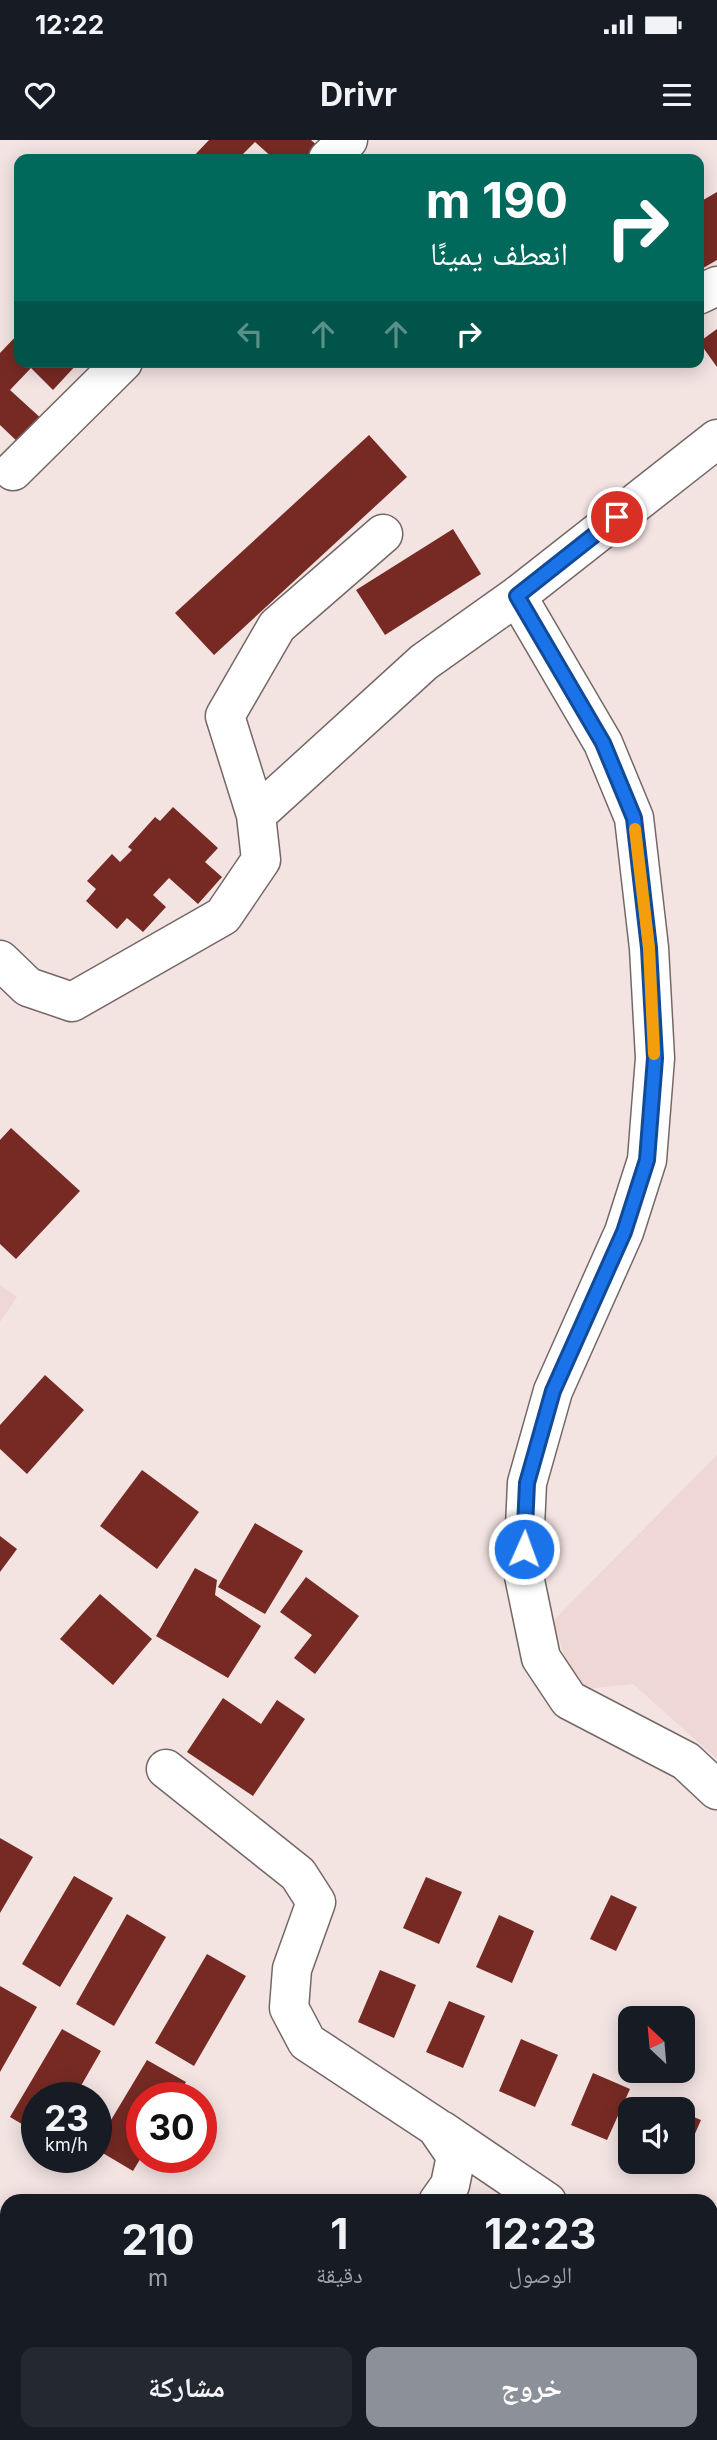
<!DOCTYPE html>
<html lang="ar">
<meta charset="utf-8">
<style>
:root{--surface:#171b24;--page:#242831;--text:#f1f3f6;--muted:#9ea1a6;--accent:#8c9099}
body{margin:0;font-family:Inter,"Noto Naskh Arabic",sans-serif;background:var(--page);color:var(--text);direction:rtl;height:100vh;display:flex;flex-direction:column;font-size:26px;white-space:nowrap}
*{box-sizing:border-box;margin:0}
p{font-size:23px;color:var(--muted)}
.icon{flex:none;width:38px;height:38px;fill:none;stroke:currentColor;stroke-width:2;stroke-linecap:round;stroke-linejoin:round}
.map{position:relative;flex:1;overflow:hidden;direction:ltr}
.details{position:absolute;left:0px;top:2054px;width:718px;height:247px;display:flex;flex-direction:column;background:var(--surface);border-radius:21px 21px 0 0;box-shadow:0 4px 18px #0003;direction:rtl}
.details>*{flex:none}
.top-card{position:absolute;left:14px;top:14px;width:690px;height:214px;border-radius:14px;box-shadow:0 4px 18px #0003;direction:rtl;background:#00695c;color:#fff;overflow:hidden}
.needle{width:46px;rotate:334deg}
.buttons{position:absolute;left:618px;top:1866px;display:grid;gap:14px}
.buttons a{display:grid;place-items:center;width:77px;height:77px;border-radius:14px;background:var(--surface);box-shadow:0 4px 18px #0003;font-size:35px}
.speed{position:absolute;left:21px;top:1942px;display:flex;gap:14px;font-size:35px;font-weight:700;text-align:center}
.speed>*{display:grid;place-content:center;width:91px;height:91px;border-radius:50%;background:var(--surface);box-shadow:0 4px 18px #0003;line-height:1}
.speed small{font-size:18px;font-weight:400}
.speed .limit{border:10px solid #d22;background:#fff;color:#111}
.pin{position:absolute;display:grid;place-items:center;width:60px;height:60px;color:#fff;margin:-30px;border:4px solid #fff;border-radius:50%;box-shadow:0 2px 7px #0007}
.me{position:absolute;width:77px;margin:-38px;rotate:2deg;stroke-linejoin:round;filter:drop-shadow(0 0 5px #0008)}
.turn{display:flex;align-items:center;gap:24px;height:147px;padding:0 21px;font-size:32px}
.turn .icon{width:91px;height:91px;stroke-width:2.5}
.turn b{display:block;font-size:49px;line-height:60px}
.lanes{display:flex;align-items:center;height:66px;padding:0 21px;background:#0003;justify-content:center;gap:35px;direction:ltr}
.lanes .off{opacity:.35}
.eta{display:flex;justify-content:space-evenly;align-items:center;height:119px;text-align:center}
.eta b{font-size:42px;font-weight:700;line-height:49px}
.primary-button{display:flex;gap:14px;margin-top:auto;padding:14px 21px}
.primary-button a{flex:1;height:80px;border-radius:14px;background:var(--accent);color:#fff;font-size:28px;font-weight:700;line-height:80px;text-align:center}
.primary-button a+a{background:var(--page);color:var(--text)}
.status{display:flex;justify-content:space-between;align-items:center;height:49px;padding:0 35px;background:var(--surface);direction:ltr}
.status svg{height:19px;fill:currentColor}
header{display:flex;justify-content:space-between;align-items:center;height:91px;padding:0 21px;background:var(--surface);font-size:32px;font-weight:700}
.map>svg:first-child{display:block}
.built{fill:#eed7d4}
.building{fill:#772a24}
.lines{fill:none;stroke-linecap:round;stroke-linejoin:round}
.minor-casing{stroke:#746866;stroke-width:41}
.minor{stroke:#fff;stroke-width:38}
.route-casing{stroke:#114b97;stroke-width:18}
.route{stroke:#1a73e8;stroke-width:12}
.slow{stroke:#f59e0b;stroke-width:12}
</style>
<div class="status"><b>12:22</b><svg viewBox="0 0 49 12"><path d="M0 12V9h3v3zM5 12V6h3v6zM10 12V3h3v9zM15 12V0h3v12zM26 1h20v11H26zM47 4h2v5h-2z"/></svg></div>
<header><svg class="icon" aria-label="menu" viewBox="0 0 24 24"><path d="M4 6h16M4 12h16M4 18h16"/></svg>Drivr<svg class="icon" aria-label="heart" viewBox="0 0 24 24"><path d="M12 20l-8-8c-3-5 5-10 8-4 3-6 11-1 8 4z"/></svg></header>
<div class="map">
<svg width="717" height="2300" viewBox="0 0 717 2300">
<rect width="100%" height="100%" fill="#f3e4e2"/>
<path class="built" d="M0,1145L17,1157L0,1182Z
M717,1315V1619L633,1544L585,1549L567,1524L553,1481Z"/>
<path class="building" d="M209,0H311L319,7L307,19H274L255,2L238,19H191Z
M717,52V120L698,131V63Z
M717,189V227L699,202Z
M19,193V222H79L53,250L31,228L10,250L44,281L21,305L0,285V213Z
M369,295L407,337L214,515L175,473Z
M453,389L481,434L385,495L356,450Z
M173,667L218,708L205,722L222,737L198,764L169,738L153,755L166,767L143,792L127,778L117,789L86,761L96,749L87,741L112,714L120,722L132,710L128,707L155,677L160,681Z
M11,988L80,1051L16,1119L0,1104V1000Z
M45,1235L84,1270L27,1334L0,1309V1285Z
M142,1330L199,1372L157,1429L100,1386Z
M255,1383L303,1411L265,1474L218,1447Z
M0,1396L17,1409L0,1432Z
M195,1428L217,1440L215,1455L261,1486L228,1538L156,1496Z
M306,1437L359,1476L315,1534L294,1518L312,1495L280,1472Z
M100,1454L152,1499L113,1545L60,1499Z
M223,1558L261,1584L277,1560L305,1579L253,1656L187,1612Z
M0,1698L33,1717L0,1773Z
M74,1736L113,1758L60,1847L22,1824Z
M426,1737L462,1752L439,1804L403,1788Z
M611,1755L637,1767L616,1811L590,1799Z
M127,1774L166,1797L114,1886L76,1864Z
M499,1775L534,1791L512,1843L476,1827Z
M207,1814L246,1836L194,1926L155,1903Z
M380,1830L416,1845L394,1898L358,1882Z
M0,1846L37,1867L0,1932Z
M449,1861L485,1876L463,1928L426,1912Z
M62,1889L101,1911L74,1958H37V1993L10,1977Z
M521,1899L558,1915L535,1967L499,1951Z
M147,1920L186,1942L176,1958H142V2016L133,2031L96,2009V2005Z
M593,1933L630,1949L607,2000L571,1985Z
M682,1972L701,1980L678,2032L654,2021H682Z
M717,2286V2300H693L692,2298L700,2294H710V2289Z
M85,2294H152L148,2300H93Z"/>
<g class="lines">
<g class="minor-casing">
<path id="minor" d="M328,19L348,0
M698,155L717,146
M13,331L123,222
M517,456L603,603L634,678L649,808L655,918L647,1020L624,1092L553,1251L527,1343L523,1431L541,1518L569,1560L686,1621L717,1650
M256,675L225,576L277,486L383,394
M0,820L28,847L72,862L223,776L261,720L256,675L424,522L517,456L717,299
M166,1629L298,1734L316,1762L292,1829L289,1868L307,1902L436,1987L456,2016L450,2045L438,2062
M441,1990L547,2062
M0,2147L7,2149
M710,2172L717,2176"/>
</g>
<use href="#minor" class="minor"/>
</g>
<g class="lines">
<g class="route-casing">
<path id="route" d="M524,1409L527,1343L553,1251L624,1092L647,1020L655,918L649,808L634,678L603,603L517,456L617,377"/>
</g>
<use href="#route" class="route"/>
<path class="slow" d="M635,689L649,808L654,914"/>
</g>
</svg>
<div class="buttons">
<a><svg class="needle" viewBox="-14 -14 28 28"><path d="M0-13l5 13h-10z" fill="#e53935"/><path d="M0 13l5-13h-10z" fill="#9ea1a6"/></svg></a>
<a><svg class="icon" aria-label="sound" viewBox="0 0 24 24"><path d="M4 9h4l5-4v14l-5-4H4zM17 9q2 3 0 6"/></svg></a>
</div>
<div class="speed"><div>23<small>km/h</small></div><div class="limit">30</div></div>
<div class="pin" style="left:617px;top:377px;background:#d93025"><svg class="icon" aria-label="arrive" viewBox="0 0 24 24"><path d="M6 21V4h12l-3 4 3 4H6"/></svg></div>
<svg class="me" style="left:524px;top:1409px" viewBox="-20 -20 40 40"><circle r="17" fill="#1a73e8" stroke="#fff" stroke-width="3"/><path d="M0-11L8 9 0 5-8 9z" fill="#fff"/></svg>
<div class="top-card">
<div class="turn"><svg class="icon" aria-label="right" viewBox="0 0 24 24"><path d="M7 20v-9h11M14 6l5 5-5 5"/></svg><div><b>190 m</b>انعطف يمينًا</div></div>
<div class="lanes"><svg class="icon off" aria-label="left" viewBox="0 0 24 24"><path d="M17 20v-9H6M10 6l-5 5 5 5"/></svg><svg class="icon off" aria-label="ahead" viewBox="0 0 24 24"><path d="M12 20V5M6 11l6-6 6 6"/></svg><svg class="icon off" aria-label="ahead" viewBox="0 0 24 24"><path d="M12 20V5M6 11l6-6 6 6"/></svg><svg class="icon" aria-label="right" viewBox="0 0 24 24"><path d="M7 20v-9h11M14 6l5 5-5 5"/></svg></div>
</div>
<section class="details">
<div class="eta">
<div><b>12:23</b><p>الوصول</p></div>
<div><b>1</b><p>دقيقة</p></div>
<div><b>210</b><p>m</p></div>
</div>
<div class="primary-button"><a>خروج</a><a>مشاركة</a></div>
</section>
</div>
